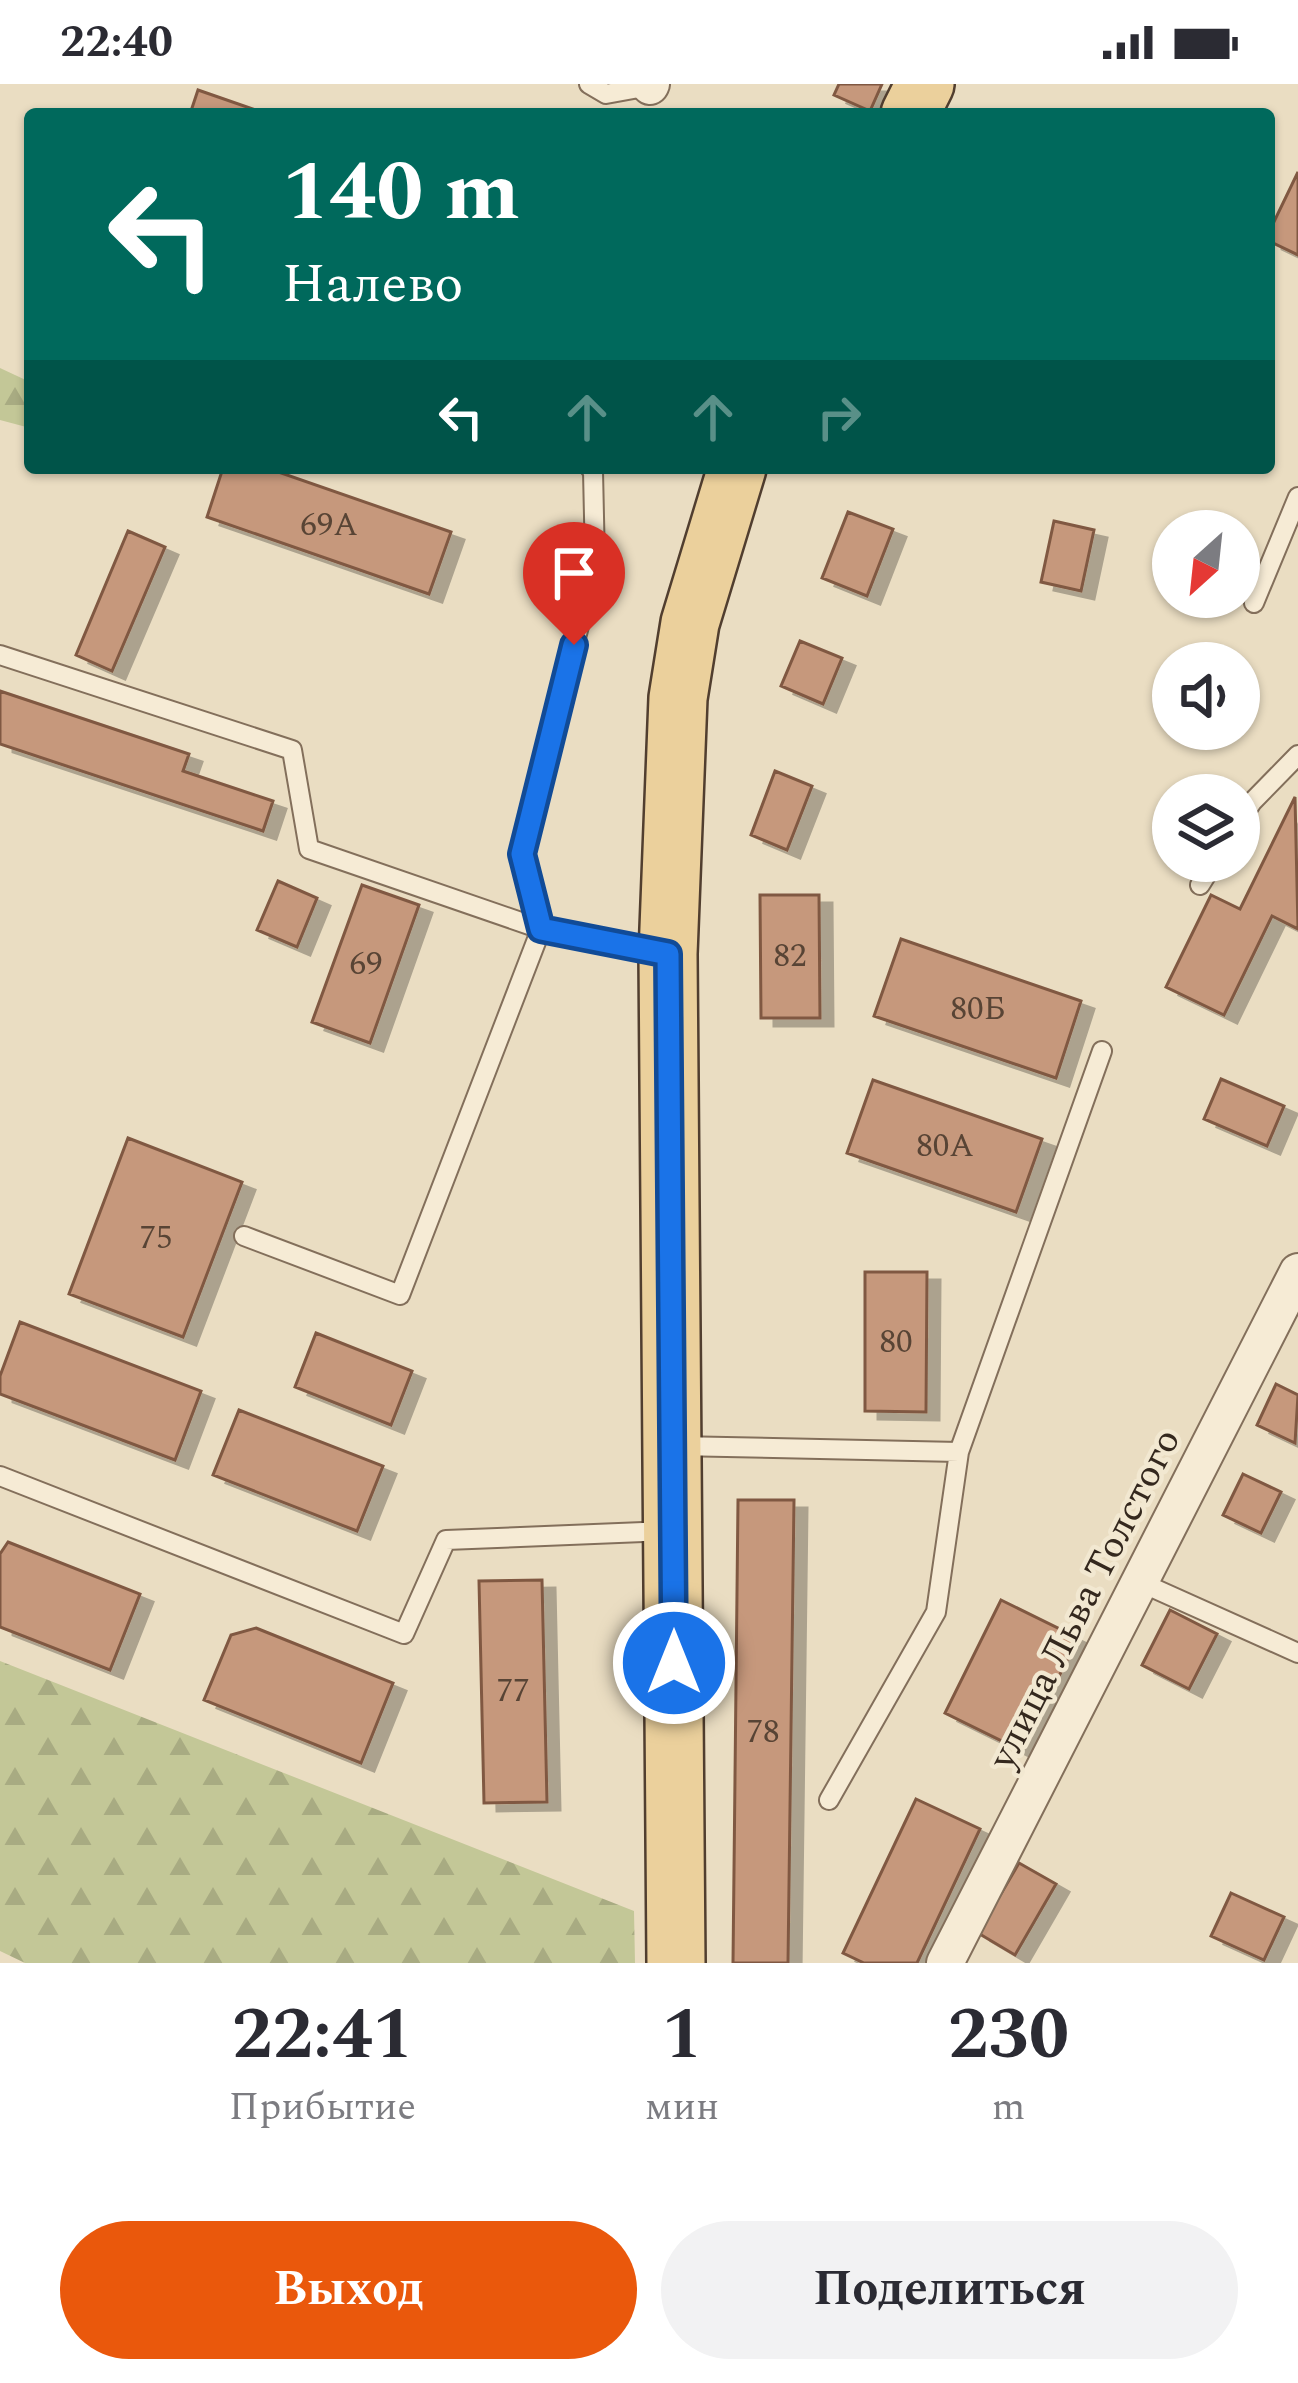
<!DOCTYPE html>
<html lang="ru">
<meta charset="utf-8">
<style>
:root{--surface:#fff;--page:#f2f2f3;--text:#2b2b33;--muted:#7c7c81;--accent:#ea580c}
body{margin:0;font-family:Spectral,serif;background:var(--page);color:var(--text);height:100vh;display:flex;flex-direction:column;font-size:45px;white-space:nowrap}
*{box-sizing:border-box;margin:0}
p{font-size:39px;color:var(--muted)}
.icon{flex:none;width:66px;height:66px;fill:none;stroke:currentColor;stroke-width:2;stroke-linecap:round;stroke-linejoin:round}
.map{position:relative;height:1879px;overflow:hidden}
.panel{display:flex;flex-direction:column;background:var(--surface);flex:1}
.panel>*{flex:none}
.hud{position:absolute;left:24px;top:24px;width:1251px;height:366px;border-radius:12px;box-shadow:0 3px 9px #0004;background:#00695c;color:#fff;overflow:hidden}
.needle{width:78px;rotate:207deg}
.controls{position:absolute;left:1152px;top:426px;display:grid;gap:24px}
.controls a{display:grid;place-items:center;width:108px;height:108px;border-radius:50%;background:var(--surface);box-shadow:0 3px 9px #0004;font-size:60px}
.pin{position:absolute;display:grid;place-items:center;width:102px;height:102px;color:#fff;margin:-123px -51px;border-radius:50% 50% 50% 0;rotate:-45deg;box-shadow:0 0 12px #0007}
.pin .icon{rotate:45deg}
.me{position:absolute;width:132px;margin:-66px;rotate:0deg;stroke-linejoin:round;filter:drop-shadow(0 0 9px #0008)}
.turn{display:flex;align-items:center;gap:42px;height:252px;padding:0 60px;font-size:54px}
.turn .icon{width:156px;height:156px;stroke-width:2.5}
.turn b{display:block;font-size:84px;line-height:102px}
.lanes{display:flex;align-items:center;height:114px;padding:0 60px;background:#0003;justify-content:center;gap:60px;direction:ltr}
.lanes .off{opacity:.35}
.eta{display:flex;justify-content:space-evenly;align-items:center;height:204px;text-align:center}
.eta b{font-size:72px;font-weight:700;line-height:84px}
.cta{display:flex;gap:24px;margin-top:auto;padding:24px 60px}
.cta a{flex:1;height:138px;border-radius:72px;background:var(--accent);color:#fff;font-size:48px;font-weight:700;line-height:138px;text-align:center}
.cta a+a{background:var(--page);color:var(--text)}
.status{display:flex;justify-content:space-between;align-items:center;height:84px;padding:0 60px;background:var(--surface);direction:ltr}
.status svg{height:33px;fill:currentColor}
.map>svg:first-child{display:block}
.forest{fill:url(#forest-firs)}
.building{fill:#c6987b;stroke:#805942;stroke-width:3;filter:url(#shadow)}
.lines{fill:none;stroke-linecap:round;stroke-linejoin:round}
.service-casing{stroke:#836f5b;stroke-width:22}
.minor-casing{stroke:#836f5b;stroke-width:40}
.primary-casing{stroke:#513e2f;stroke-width:62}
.service{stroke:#f6ebd5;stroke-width:18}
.minor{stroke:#f6ebd5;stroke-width:36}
.primary{stroke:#ebd09c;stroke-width:57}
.route-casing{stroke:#114b97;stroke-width:30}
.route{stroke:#1a73e8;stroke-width:21}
.labels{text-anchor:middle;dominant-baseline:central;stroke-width:9;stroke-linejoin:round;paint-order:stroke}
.number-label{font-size:33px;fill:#584435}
.street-label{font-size:39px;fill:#34281e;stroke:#f2e8d1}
</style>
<div class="status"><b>22:40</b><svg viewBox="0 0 49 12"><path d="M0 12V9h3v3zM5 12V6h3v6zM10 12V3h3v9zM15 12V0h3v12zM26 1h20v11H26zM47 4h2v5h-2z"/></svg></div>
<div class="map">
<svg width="1298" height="1879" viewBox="0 0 1298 1879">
<defs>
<pattern id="forest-firs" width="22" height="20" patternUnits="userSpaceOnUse" patternTransform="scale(3)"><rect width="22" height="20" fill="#c3c797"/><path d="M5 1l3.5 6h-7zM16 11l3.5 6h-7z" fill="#a8ab82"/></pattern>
<filter id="shadow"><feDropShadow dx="13" dy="8" stdDeviation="0" flood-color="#0004"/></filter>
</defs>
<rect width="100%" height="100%" fill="#eaddc2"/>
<path class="forest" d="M0,284L30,298V344L0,336Z
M0,1577L634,1827L635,1879H25L0,1867Z"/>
<path class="building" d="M839,0H882L870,27L834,11Z
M198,6L267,30H190Z
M1298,88V171L1269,157V148Z
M223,384H267L451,448L429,510L207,433Z
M848,428L893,445L867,512L822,494Z
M1054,437L1094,446L1081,507L1041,498Z
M128,447L165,463L112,587L76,571Z
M800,557L842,574L823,620L781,602Z
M0,607L189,670L183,687L273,717L263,747L0,660Z
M775,687L812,702L787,766L751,751Z
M1295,713L1298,845L1272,832L1224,931L1166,903L1211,811L1240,825Z
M278,797L317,814L297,863L257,846Z
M362,801L419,821L370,959L312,938Z
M760,811H819L820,934H761Z
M901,855L1081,917L1056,994L874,932Z
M1221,995L1284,1022L1267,1062L1204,1035Z
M873,996L1042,1055L1016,1128L847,1069Z
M128,1054L242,1098L183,1253L69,1210Z
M865,1188H927L926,1328L865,1327Z
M20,1238L201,1307L175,1376L0,1310V1292Z
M316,1249L412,1287L391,1341L295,1303Z
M1276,1300L1298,1311L1295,1359L1257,1341Z
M239,1326L383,1382L357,1447L213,1391Z
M1243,1390L1281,1408L1261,1449L1223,1431Z
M738,1416H794L788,1879H733Z
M8,1458L140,1510L110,1586L0,1543V1470Z
M542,1496L547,1718L484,1719L479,1497Z
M1001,1516L1078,1554L1022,1667L945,1629Z
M1170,1526L1217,1550L1189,1605L1142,1581Z
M256,1544L393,1599L361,1679L204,1616L231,1551Z
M916,1715L980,1745L917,1879H864L843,1869Z
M1019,1779L1056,1800L1015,1871L978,1849Z
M1231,1809L1284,1833L1264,1876L1211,1852Z"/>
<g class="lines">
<g class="service-casing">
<path id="service" d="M589,0L606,10L650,2
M590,384L593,387L595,478L522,770L541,845L664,869
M1254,519L1298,413
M0,571L292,666L309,765L541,845L400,1211L244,1152
M1239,738L1252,718L1298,671
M1200,801L1215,777
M676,1362L959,1368
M0,1392L404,1550L446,1456L668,1447
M1142,1499L1298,1569
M829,1716L936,1528L959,1368L1102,967"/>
</g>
<g class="minor-casing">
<path id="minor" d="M650,2L651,0
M945,1879L1298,1188"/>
</g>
<g class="primary-casing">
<path id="primary" d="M910,30L925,0
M676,1879L668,870L678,614L690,539L737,384"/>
</g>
<use href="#service" class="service"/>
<use href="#minor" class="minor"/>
<use href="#primary" class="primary"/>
</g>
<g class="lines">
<g class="route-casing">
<path id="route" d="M574,561L522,770L541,845L668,870L674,1579"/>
</g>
<use href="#route" class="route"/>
</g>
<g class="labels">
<g class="number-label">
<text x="329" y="441">69А</text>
<text x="790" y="872">82</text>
<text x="366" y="880">69</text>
<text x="978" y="925">80Б</text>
<text x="945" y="1062">80А</text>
<text x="156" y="1154">75</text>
<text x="896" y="1258">80</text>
<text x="513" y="1607">77</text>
<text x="763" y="1648">78</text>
</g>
<g class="street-label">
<text transform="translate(1085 1515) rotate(-63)">улица Льва Толстого</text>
</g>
</g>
</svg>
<div class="controls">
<a><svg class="needle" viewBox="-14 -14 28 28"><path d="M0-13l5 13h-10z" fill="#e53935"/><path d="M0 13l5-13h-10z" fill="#7c7c81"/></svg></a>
<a><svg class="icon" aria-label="sound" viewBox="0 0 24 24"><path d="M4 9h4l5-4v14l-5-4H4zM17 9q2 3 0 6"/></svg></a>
<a><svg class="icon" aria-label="layers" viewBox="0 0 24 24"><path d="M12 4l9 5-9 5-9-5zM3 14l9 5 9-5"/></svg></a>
</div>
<div class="pin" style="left:574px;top:561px;background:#d93025"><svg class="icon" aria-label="arrive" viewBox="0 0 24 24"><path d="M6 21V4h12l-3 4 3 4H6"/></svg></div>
<svg class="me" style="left:674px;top:1579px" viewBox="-20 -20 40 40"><circle r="17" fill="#1a73e8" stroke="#fff" stroke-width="3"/><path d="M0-11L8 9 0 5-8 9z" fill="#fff"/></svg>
<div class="hud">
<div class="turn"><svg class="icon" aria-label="left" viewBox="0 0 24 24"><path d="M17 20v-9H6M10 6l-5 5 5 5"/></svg><div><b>140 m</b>Налево</div></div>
<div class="lanes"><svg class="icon" aria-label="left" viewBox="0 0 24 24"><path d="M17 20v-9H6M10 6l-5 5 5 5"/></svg><svg class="icon off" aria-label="ahead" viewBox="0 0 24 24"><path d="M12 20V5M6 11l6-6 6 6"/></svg><svg class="icon off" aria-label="ahead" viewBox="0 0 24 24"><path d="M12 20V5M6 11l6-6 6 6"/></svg><svg class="icon off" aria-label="right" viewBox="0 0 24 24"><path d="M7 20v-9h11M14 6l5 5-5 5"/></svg></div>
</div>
</div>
<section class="panel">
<div class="eta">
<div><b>22:41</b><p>Прибытие</p></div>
<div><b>1</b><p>мин</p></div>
<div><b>230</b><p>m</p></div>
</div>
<div class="cta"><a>Выход</a><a>Поделиться</a></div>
</section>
